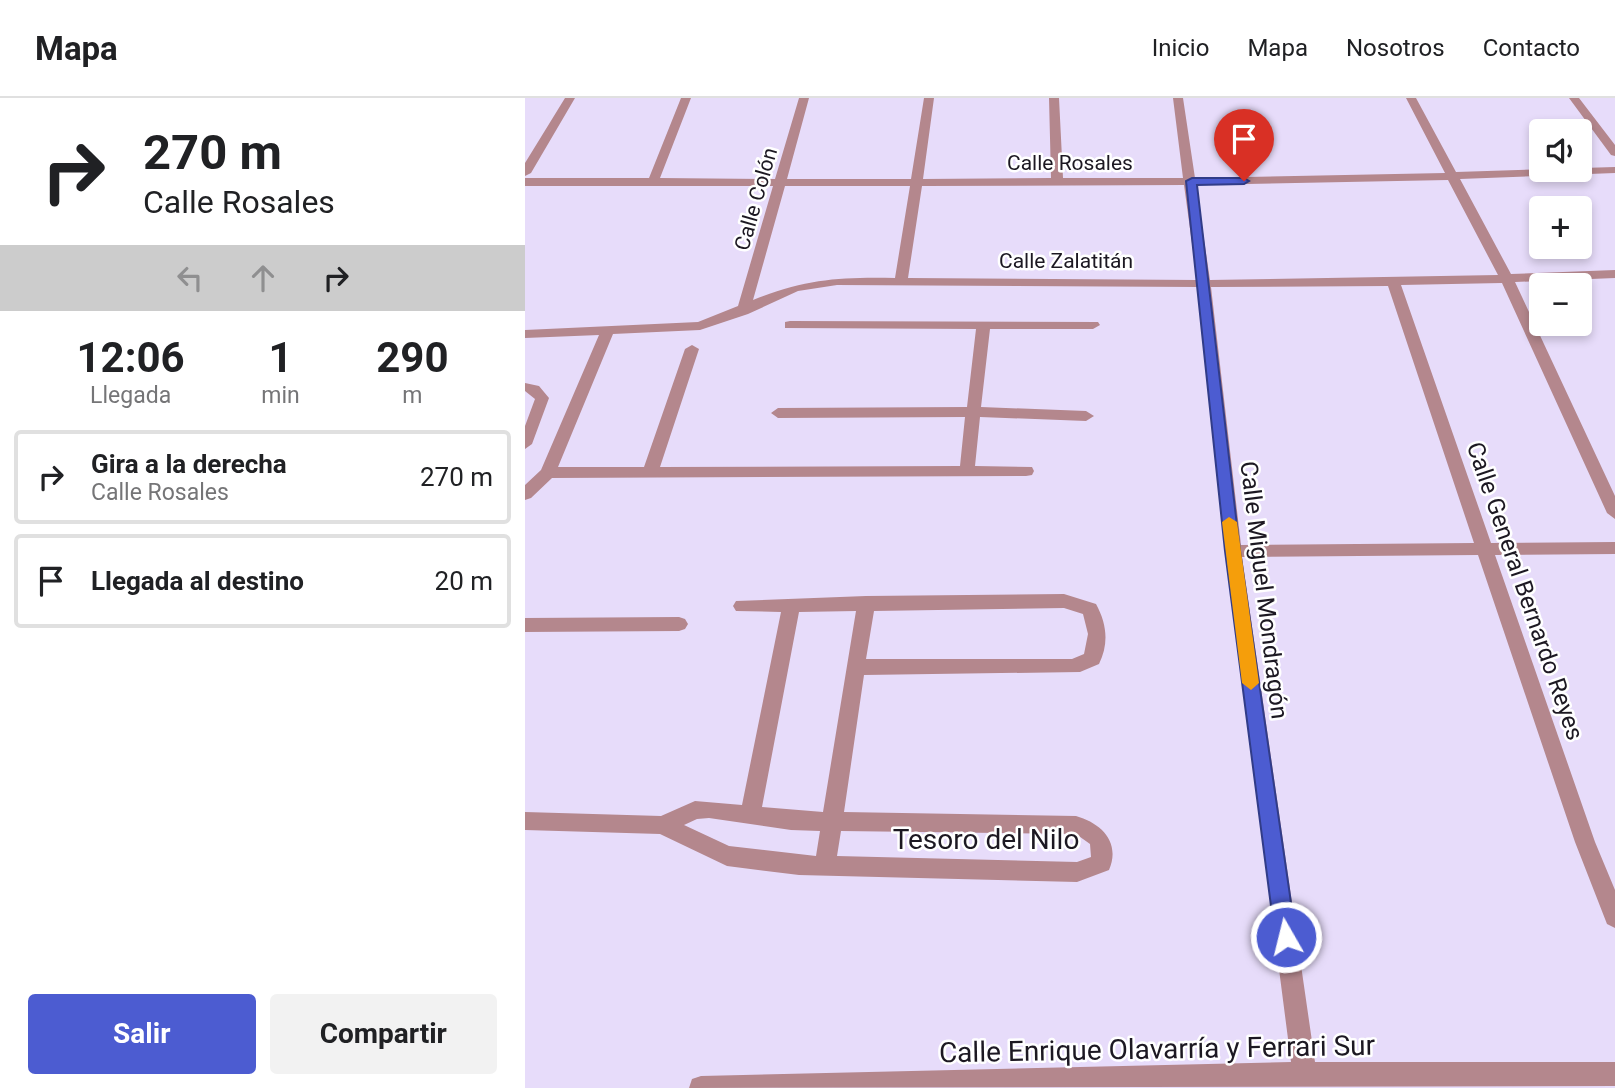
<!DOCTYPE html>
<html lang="es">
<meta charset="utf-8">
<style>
:root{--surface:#fff;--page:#f2f2f2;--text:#202124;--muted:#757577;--line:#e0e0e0;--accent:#4c5cd1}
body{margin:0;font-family:Roboto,sans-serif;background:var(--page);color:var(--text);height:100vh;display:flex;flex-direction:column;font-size:26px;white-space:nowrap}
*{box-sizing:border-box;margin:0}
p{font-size:23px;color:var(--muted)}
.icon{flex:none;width:38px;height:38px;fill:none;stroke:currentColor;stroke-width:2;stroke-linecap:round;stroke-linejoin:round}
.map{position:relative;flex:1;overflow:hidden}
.drawer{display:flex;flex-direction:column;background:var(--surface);width:525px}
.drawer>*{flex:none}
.top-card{background:#fff;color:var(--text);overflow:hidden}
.controls{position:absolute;left:1004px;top:21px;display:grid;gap:14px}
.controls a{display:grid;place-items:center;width:63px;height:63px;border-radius:7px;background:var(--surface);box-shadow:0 4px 10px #0003;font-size:35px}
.pin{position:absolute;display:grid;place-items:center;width:60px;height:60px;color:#fff;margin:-72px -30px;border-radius:50% 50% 50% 0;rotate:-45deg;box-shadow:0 0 7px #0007}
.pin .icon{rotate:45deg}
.me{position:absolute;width:77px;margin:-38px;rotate:352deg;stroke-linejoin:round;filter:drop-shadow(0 0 5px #0008)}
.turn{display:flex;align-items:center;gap:24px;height:147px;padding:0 28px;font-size:32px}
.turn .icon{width:91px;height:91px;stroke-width:2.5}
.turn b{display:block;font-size:49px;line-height:60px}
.lanes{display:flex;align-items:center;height:66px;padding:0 28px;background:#0003;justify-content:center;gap:35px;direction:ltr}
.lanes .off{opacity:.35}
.eta{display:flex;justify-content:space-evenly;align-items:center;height:119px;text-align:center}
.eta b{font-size:42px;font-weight:700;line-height:49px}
.button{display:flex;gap:14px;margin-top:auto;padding:14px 28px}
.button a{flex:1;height:80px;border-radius:7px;background:var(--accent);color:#fff;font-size:28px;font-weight:700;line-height:80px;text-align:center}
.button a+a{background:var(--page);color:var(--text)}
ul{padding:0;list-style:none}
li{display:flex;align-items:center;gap:21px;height:94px;margin:0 14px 10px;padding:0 14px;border:4px solid var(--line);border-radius:7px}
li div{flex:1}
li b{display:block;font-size:26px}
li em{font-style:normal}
header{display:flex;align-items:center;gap:42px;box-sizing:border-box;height:98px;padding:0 35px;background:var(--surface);border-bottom:2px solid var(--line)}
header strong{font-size:33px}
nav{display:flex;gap:38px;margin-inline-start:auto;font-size:24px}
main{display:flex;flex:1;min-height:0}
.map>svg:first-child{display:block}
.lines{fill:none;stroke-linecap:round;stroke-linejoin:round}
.service{fill:#b4878d;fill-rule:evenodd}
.minor{fill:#b4878d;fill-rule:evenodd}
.route{fill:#4c5cd1;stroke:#313c88;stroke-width:2}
.slow{fill:#f59e0b}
.labels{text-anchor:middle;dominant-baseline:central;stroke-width:5;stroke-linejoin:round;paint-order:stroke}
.far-street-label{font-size:21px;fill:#1c1822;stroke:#fff}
.street-label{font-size:24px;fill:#1c1822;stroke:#fff}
.near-street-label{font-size:28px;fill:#1c1822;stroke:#fff}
</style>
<header>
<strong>Mapa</strong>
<nav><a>Inicio</a><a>Mapa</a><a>Nosotros</a><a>Contacto</a></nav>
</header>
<main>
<section class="drawer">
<div class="top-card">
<div class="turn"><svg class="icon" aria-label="right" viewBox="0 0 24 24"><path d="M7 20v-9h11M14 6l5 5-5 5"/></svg><div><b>270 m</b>Calle Rosales</div></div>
<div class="lanes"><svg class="icon off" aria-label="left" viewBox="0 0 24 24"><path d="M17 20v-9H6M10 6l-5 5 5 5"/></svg><svg class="icon off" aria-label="ahead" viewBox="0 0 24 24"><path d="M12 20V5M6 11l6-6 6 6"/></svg><svg class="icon" aria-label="right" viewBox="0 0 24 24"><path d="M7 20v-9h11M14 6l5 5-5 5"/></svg></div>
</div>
<div class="eta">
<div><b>12:06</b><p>Llegada</p></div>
<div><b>1</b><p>min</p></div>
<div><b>290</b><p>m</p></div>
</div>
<ul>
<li><svg class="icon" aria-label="right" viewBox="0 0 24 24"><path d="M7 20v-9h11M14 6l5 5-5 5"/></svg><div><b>Gira a la derecha</b><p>Calle Rosales</p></div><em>270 m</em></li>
<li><svg class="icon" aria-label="arrive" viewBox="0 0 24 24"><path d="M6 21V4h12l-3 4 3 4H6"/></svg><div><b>Llegada al destino</b></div><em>20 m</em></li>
</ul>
<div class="button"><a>Salir</a><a>Compartir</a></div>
</section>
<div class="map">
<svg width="1090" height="990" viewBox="0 0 1090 990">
<rect width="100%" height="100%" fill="#e7dcfa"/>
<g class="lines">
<path class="service" d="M0,285L14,288L24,300L7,346L0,351V328L10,301L0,293Z"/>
<path class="minor" d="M40,0H50L6,75L0,78V65Z
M156,0H166L135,80L250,81L274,0H284L262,81H386L399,0H409L398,81L526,80L524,0H534L538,80H658L648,0H658L670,80L920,75L881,0H891L931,74L1090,69V75L935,81L986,176L1090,172V180L990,184L1090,398V421L1082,415L977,185L876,187L966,445L1090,444V456L970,457L1070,744L1090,792V830L1082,826L1050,744L953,457L717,459L790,964H1090V988L164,990L167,981L176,978L766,964L700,453L673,189L312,187L273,193L223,216L175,232L88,236L33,369H119L160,251L167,247L174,251L135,369L435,368L440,319L253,320L246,315L253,310L442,309L451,231L260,230V224L265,223L573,224L575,227L568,231H465L456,309L561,313L569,318L561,323L455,319L450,368L507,369L509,373L507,377L501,378L27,380L6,400L0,402V387L16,372L74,237L0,240V232L173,224L213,208L248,88H0V80H124ZM923,82L973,177L685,182L671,87ZM659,87L672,182L383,180L397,88ZM260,88H385L370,180C314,179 281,181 228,202ZM863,188L949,445L716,447L686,189Z
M1044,0H1054L1090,47V58L1086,57Z
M539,496L571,506C582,526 584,546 574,566L555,574L339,577L319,714L551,718C576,725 596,744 584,772L552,784L274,777L202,768L135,736L0,732V714L136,718L170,703L217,707L256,514L211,513L208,508L211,503L341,498ZM539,510L558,516L563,536L559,556L547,561H341L349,513ZM331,513L298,714L237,709L274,514ZM184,720L266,732L295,733L291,758L204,748L159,727L172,721ZM316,733L551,736L565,746L566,759L552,764L312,758Z
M154,519L160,521L163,526L160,531L154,533L0,534V520Z"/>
</g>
<path class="route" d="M667,80H719L724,83L719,86L672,87L715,453L771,839L768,846L761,848L753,846L750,839L700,453L661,83Z"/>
<path class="slow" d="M704,419L712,424L734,585L726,592L717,585L697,424Z"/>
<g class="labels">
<g class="far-street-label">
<text x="545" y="65">Calle Rosales</text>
<text transform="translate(231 101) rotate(-74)">Calle Colón</text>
<text x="541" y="163">Calle Zalatitán</text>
</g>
<g class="street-label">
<text transform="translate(739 492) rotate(83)">Calle Miguel Mondragón</text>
<text transform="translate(1000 493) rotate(71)">Calle General Bernardo Reyes</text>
</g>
<g class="near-street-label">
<text x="461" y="741">Tesoro del Nilo</text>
<text transform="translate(632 951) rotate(-1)">Calle Enrique Olavarría y Ferrari Sur</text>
</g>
</g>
</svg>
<div class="controls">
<a><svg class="icon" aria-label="sound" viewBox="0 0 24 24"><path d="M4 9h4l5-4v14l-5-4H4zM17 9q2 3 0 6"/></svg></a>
<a>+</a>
<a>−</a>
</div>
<div class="pin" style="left:719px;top:83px;background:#d93025"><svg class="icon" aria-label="arrive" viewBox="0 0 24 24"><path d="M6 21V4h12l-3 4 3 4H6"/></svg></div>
<svg class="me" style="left:761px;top:839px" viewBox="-20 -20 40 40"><circle r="17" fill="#4c5cd1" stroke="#fff" stroke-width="3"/><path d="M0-11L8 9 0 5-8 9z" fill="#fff"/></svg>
</div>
</main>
